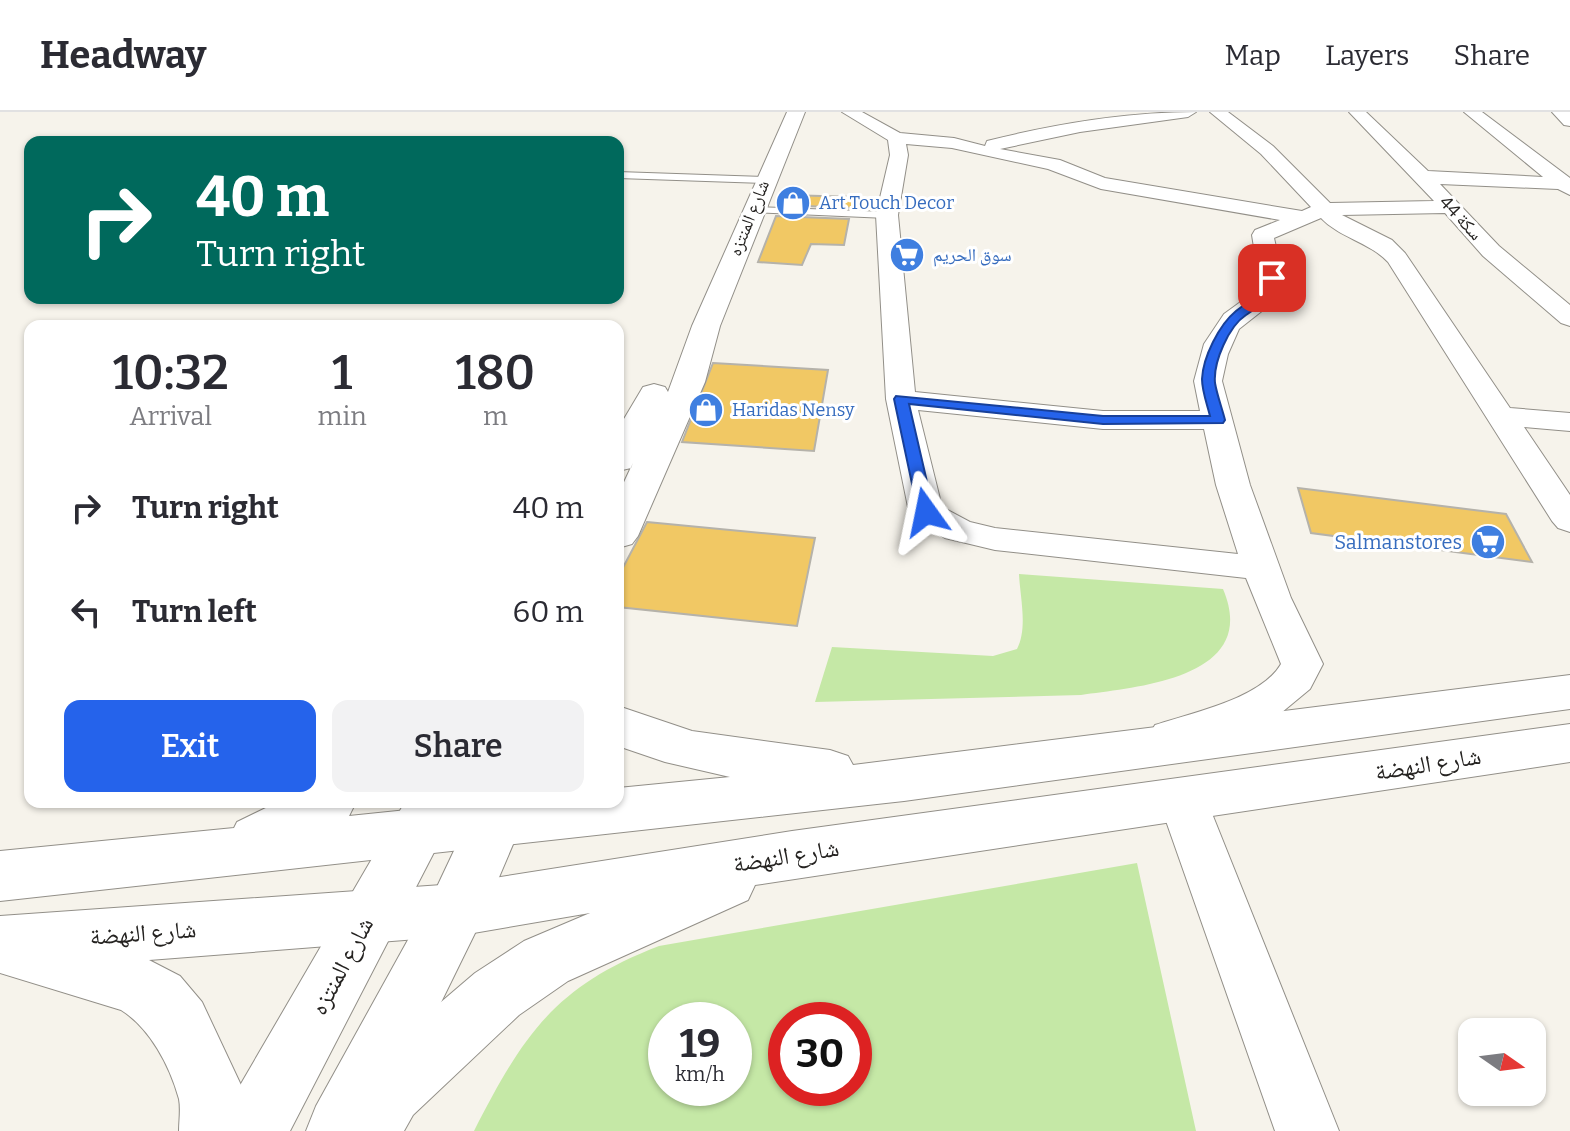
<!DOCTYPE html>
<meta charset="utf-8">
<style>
:root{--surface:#fff;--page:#f2f2f3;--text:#2b2b33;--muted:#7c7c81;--line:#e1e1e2;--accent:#2563eb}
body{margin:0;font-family:Bitter,"Noto Naskh Arabic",serif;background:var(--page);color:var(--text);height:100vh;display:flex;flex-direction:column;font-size:30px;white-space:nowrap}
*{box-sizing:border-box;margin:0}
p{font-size:26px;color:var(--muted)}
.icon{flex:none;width:44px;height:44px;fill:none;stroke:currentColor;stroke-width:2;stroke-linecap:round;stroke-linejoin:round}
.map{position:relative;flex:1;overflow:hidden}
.sheet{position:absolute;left:24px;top:208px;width:600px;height:488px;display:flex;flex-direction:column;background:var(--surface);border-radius:16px;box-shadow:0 2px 6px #0004}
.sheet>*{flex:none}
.banner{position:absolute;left:24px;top:24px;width:600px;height:168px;border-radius:16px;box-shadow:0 2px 6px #0004;background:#00695c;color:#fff;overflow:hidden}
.needle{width:52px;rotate:104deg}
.controls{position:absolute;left:1458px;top:906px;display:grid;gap:16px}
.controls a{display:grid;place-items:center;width:88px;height:88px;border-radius:16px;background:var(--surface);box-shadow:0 2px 6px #0004;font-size:40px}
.speed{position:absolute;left:648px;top:890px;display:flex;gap:16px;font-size:40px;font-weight:700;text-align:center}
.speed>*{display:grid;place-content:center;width:104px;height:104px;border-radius:50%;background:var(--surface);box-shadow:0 2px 6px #0004;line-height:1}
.speed small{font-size:20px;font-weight:400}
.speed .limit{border:12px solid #d22;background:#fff;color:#111}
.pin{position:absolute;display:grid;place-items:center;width:68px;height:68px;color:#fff;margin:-34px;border-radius:16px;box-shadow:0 4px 12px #0006}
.me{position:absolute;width:88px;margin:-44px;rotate:348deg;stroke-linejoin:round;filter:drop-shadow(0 0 6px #0008)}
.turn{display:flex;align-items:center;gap:28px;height:168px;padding:0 40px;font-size:36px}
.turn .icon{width:104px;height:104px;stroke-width:2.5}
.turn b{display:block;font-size:56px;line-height:68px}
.eta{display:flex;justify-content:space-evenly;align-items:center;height:136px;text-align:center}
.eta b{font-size:48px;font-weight:600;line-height:56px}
.primary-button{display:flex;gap:16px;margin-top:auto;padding:16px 40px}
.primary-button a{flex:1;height:92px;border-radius:16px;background:var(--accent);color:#fff;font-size:32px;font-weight:600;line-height:92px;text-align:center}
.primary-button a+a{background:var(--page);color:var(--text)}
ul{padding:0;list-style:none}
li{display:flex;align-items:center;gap:24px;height:104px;padding:0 40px}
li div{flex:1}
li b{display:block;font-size:30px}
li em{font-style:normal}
header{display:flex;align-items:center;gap:48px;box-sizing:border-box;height:112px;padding:0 40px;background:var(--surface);border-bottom:2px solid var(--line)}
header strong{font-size:38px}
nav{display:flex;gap:44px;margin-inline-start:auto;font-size:28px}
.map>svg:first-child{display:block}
.green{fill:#c5e8a6;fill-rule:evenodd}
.building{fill:#f1c864;stroke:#b5b2aa;stroke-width:2}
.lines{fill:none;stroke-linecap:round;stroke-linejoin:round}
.service-casing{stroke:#928f88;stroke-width:2}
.minor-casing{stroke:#928f88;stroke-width:2}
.tertiary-casing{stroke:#928f88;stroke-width:2}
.secondary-casing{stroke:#928f88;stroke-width:2}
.service{fill:#fff;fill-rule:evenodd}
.minor{fill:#fff;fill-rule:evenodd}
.tertiary{fill:#fff;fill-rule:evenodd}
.secondary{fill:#fff;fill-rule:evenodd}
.route{fill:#2563eb;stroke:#184099;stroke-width:2}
.labels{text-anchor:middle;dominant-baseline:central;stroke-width:6;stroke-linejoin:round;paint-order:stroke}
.far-shop-label{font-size:18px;fill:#366cbe;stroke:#fff;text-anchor:start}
.far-street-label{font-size:18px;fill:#252321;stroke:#fff}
.shop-label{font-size:20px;fill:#366cbe;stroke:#fff;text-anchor:end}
.near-street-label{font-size:24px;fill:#252321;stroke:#fff}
</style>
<header>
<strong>Headway</strong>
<nav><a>Map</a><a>Layers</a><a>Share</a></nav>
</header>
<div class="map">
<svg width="1570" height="1019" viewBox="0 0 1570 1019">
<rect width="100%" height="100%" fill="#f6f3eb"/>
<path class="green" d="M1019,462L1223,477C1261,566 1138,575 1081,583L815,590L832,535L993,544L1017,537C1028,516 1020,485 1019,462Z
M1137,751L1196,1019H474C523,923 555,874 659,834ZM666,908H734V976H666ZM786,908H854V976H786Z"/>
<path class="building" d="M787,83L854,85L852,96L783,93Z
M776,104L849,107L844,133L811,132L802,153L758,150Z
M713,251L828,258L814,339L682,330Z
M1298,376L1506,402L1532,450L1311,421Z
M647,410L815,426L797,514L618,495V465Z"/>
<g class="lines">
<g class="service-casing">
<path id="service" d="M618,60L765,65L770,68L765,71L618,66Z
M753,95L887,100L892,103L887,106L749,100L748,98Z"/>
</g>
<g class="minor-casing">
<path id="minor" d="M842,0H862L900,21L954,26L985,34L987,29C1055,12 1126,0 1196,0L1188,5L1080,20L1000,37L1060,48L1105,66L1302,99L1311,95L1261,42L1210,0H1228L1273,34L1330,91L1434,89L1349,0H1366L1428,59L1543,65L1464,0H1482L1570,66V83L1558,77L1440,72L1499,134L1570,193V214L1561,211L1483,144L1445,101L1342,103L1392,128L1405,141L1510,296L1570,301V319L1524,315L1570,383V420L1558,416L1552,409L1388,150C1369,130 1340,126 1321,106L1274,126L1283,166L1281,178L1272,191L1239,217L1228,242L1222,269L1250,373L1291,486L1323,552L1310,577L1281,601L1242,619L1171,642L1155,637L1148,625L1155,613C1191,601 1261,587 1281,552L1246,466L995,438L945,426L914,407L909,400L886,287L876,103L890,43L888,28ZM906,32L952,36L1048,57L1101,77L1280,108L1255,118L1252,123L1259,166L1257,178L1224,202L1204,232L1194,269L1200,299H1103L915,280L898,103L908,43ZM918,298L1103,317H1204L1216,373L1238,442L995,416L970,410L942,395Z
M1552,0H1570V14L1564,13Z
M1183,669L1200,675L1207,689L1339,1019H1275L1159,689L1166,675Z"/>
</g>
<g class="tertiary-casing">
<path id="tertiary" d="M787,0H805L720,214L705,270L638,424L632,432L618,436V383L633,351L631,356L618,359V317L643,275L654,272L665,275L668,280L692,214Z
M405,690H460L290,1019H218L228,994Z
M477,690H531L477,817L378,1019H306L316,994L435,779Z"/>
</g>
<g class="secondary-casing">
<path id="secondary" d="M1570,563V597L904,689L0,789V739L234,716L237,710L278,690H356L349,704L485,690H618V676L730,665L665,650L618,634V594L692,619L830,638L848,644L853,653Z
M1570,612V650L755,773L748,788L568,869L519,903L413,1003L404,1019H329L339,994L365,955L475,861L524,829L590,801L456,824L149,848L180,864L202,890L248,988L249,1019H179C179,1009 181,997 179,987C170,954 150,916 121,898L0,861V804L456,772L792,719Z"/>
</g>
<use href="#service" class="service"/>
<use href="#minor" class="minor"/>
<use href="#tertiary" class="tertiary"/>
<use href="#secondary" class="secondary"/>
</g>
<path class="route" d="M1268,163L1277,166C1273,186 1262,192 1246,203C1229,214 1213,250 1215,271C1217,283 1222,296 1225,308L1223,311L1103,312L909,292L934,400L926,405L918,400L894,287L896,284L1103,304H1210C1207,292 1202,279 1202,267C1203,245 1219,213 1236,199C1256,183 1257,190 1268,163Z"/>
<defs>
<g id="shop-disc" transform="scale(1.8)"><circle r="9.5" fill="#3f7fe0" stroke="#fff"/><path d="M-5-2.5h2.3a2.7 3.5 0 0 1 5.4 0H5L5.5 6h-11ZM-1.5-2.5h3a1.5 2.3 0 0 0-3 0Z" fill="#fff"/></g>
<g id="supermarket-disc" transform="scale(1.8)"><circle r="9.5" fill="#3f7fe0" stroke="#fff"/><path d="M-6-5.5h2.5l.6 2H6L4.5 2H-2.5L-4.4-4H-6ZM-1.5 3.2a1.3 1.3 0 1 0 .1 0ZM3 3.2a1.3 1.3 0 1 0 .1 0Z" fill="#fff"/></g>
</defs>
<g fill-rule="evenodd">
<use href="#shop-disc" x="793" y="91"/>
<use href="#supermarket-disc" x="907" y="143"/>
<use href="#shop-disc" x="706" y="298"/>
<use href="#supermarket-disc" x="1488" y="430"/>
</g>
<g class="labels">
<g class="far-shop-label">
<text x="819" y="91">Art Touch Decor</text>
<text x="933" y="143">سوق الحريم</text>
<text x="732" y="298">Haridas Nensy</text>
</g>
<g class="far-street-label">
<text transform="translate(749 106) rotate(-68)">شارع المنتزه</text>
<text transform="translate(1461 106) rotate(47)">سكة 44</text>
</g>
<g class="shop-label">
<text x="1462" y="430">Salmanstores</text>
</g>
<g class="near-street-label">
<text transform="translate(1428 652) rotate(-9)">شارع النهضة</text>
<text transform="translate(786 744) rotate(-9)">شارع النهضة</text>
<text transform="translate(143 821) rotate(-4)">شارع النهضة</text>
<text transform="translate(342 854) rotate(-62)">شارع المنتزه</text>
</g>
</g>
</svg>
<div class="controls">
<a><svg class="needle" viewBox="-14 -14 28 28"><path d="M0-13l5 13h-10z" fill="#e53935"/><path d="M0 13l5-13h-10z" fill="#7c7c81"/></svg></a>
</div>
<div class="speed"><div>19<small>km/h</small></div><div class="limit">30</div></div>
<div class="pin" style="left:1272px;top:166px;background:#d93025"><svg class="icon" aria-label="arrive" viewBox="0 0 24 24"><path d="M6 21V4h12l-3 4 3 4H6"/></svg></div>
<svg class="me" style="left:926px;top:400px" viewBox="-20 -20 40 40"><path d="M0-17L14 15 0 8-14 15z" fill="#2563eb" stroke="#fff" stroke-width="4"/></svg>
<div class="banner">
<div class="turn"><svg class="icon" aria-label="right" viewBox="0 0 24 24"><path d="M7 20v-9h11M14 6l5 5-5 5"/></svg><div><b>40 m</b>Turn right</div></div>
</div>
<section class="sheet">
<div class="eta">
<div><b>10:32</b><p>Arrival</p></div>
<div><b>1</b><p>min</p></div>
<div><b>180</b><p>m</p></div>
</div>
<ul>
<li><svg class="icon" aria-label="right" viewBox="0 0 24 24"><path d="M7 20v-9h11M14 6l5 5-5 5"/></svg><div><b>Turn right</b></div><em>40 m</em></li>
<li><svg class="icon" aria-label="left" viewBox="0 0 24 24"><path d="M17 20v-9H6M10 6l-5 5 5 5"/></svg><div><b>Turn left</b></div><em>60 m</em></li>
</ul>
<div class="primary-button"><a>Exit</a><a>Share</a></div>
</section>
</div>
